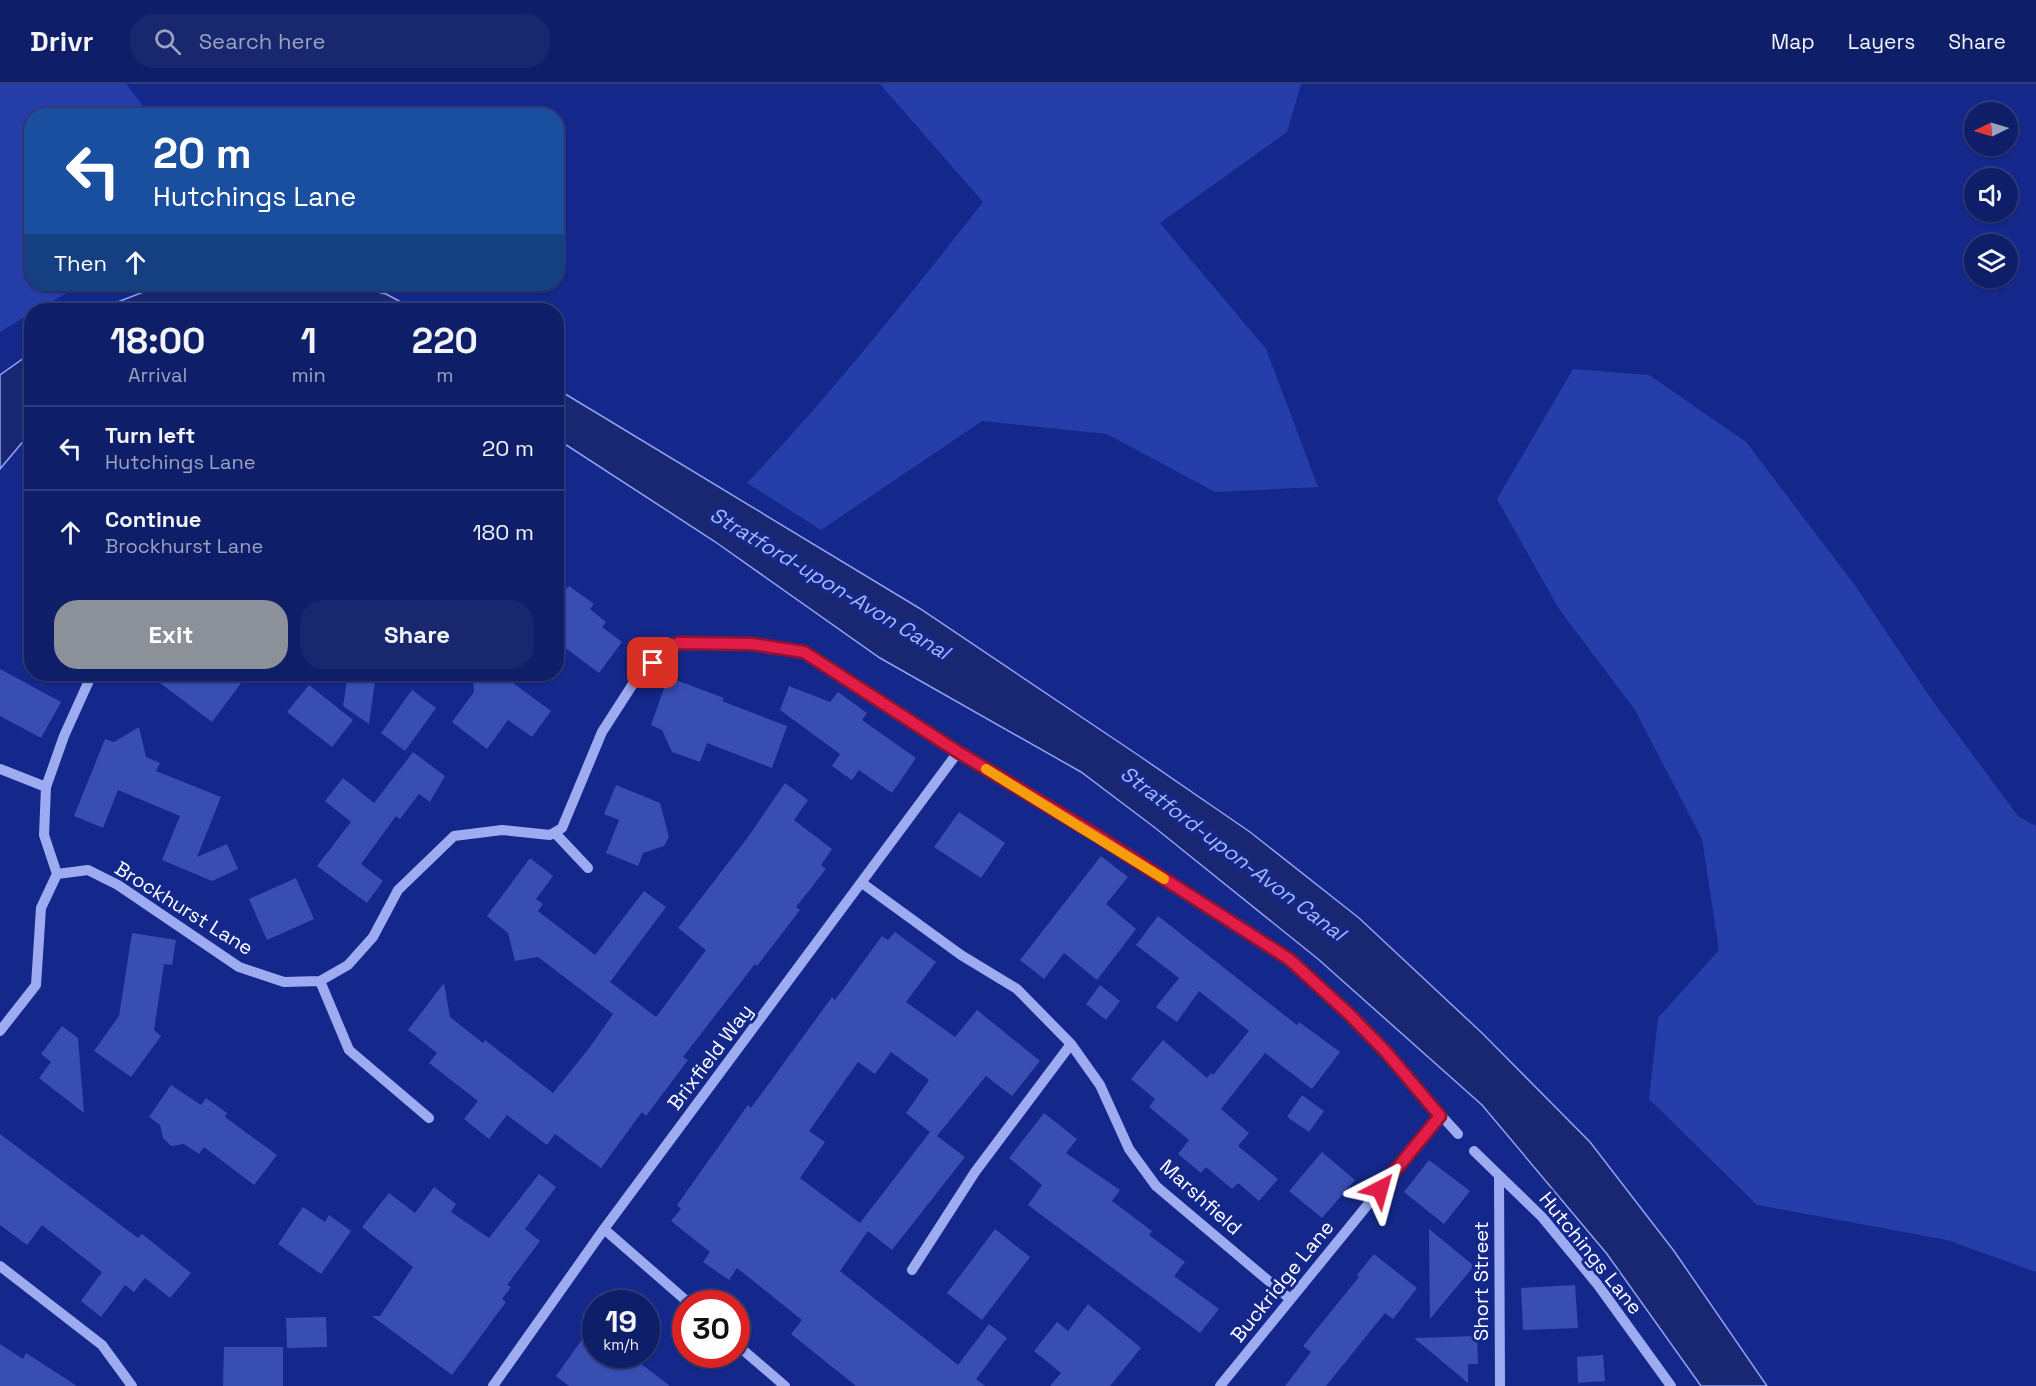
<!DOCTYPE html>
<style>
:root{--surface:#0f1e68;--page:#18276e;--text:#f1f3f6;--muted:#9ba2c0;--line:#2f3c7c;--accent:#8c9099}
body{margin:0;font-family:"Space Grotesk",sans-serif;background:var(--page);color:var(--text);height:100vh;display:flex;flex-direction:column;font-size:22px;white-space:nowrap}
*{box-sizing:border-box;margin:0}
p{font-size:20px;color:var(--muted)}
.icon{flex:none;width:33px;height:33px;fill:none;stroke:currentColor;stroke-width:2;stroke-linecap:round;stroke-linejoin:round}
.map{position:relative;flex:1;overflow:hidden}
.drawer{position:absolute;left:24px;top:219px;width:540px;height:378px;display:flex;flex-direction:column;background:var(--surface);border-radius:24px;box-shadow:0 2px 4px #0004,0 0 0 2px var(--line)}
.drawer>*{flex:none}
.banner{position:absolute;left:24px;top:24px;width:540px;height:183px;border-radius:24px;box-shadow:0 2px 4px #0004,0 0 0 2px var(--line);background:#1a4fa0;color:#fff;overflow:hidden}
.needle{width:39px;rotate:265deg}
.controls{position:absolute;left:1964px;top:18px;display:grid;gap:12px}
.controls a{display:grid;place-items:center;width:54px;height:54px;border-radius:50%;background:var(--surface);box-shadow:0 2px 4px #0004,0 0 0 2px var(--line);font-size:30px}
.speed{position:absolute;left:582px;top:1206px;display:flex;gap:12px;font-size:30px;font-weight:700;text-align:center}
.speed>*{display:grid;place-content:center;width:78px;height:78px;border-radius:50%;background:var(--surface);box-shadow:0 2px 4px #0004,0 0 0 2px var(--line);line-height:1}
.speed small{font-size:15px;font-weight:400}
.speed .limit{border:9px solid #d22;background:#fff;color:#111}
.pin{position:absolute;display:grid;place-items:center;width:51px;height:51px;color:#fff;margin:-26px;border-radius:12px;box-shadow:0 3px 9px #0006}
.me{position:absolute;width:66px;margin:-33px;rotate:39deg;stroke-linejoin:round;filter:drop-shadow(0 0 4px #0008)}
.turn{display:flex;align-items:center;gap:21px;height:126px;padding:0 30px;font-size:27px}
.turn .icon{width:78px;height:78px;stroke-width:2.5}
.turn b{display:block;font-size:42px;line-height:51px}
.then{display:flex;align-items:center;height:57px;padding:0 30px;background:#0003;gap:12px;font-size:22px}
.eta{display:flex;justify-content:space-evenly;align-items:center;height:102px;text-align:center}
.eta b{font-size:36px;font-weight:600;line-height:42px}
.button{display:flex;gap:12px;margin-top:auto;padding:12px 30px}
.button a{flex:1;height:69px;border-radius:24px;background:var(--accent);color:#fff;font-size:24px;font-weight:600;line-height:69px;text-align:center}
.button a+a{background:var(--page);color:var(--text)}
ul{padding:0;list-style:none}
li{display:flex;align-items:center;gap:18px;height:84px;padding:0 30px;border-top:2px solid var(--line)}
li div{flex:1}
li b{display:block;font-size:22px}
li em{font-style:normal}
header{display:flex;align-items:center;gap:36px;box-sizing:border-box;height:84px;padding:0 30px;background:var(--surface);border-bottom:2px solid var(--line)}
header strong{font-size:28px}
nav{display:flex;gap:33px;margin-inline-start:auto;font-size:21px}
.search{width:420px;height:54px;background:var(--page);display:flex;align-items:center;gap:15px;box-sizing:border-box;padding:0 21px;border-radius:24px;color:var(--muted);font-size:22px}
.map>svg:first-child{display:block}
.green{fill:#263eaa}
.water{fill:#192773;stroke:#8fa2f3;stroke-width:1.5}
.building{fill:#384eb3;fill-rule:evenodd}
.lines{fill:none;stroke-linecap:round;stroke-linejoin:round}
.minor{stroke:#9dacf0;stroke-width:10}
.route-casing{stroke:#92132f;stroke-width:15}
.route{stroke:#e11d48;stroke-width:10}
.slow{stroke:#f59e0b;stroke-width:10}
.labels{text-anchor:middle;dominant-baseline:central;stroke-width:6;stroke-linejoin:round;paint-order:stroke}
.street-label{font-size:20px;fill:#fff;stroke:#14288b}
.water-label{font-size:21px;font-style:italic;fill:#a8b7f7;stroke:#14288b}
</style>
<header>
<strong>Drivr</strong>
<div class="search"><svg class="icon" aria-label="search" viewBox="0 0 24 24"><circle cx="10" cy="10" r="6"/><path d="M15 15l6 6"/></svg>Search here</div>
<nav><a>Map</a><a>Layers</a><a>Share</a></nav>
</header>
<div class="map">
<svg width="2036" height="1302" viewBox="0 0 2036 1302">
<rect width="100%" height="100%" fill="#14288b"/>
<path class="green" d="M0,0H126L150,31L32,32V200H83L37,226H32L31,229L0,248Z
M880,0H1301L1287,48L1160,139L1266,265L1318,403L1215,408L1107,350L982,337L821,446L747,399C831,310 908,214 983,118Z
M1573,285L1649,291L1746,358L1854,500L1932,616L2018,732L2036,742V1188L1947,1156L1757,1121L1649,1015L1658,934L1719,866L1702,755L1635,626L1559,525L1497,415Z"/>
<path class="water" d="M164,200H343L386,210L416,226H97Z
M31,269V348L0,385V291Z
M557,305L919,524L1138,671L1250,748L1359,834L1482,949L1590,1058L1674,1167L1767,1302H1701L1607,1170L1482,1021L1318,875L1154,743L1081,688L880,574L714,457L557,355Z"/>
<path class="building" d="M569,502L594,520L590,525L606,538L602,543L622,558L599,589L556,557V518Z
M0,585L61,618L41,654L0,632Z
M148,590H248L212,638Z
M348,590H376L369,640L343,622Z
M473,590H482L495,599L501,590L551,627L532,653L508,636L487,665L452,638L474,608Z
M668,593L724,614L722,617L787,642L772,684L707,659L700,678L672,668L662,646L651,641Z
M309,601L353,636L332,663L287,628Z
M789,602L830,618L838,608L867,629L862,636L916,674L892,709L859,686L852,696L832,682L840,670L780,626Z
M412,606L436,624L405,667L381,649Z
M139,643L146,673L160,679L156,687L221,713L197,773L227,760L238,785L212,797L162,776L180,732L118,706L103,744L74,732L105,655L114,658Z
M413,668L445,692L430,718L419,710L400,735L396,732L361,780L383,797L367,819L317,782L351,738L325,717L343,694L374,719Z
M785,699L808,716L794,736L832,765L821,781L826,785L796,823L800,826L757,882L755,880L683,973L688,976L646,1032L642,1028L601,1084L555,1050L547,1061L507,1031L489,1055L464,1035L478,1017L429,979L437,969L408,946L444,899L450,933L483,959L485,956L553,1009L590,963L613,930L538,873L515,877L508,849L487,832L530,774L553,792L536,815L543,820L538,827L595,871L644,807L666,823L610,898L656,933L706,866L678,844L748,753Z
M616,701L660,719L669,753L664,762L643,769L638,782L606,769L619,736L604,730Z
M959,728L1005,759L981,794L934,763Z
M1101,772L1128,793L1106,820L1136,845L1097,896L1064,869L1044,895L1020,876Z
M296,794L314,835L267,856L249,815Z
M1158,832L1297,941L1299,938L1340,968L1312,1005L1265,969L1221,1025L1249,1049L1238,1062L1278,1095L1259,1117L1238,1099L1232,1105L1206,1083L1201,1089L1178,1070L1189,1056L1149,1023L1155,1015L1131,995L1163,956L1207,994L1211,989L1213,991L1249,947L1199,907L1177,938L1156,923L1179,894L1136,861Z
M895,848L936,878L906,918L955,953L977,926L1040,977L1012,1012L986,992L937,1052L965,1073L892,1166L868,1147L840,1187L958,1281L989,1240L1007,1254L976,1295L985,1302H856L791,1250L802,1236L737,1184L729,1196L703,1178L710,1168L671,1137L681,1125L677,1121L748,1021L751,1024L832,913L835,916L882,852L888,856ZM891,968L929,996L906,1029L930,1048L860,1139L800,1094L825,1058L809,1047L858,978L875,990Z
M132,849L176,856L172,881L164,880L154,946L161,952L131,993L94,967L119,932Z
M1100,901L1120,917L1106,936L1086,920Z
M62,942L78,954L84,1029L39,994L51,978L41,970Z
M171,1001L201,1021L206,1014L227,1029L225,1033L277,1071L254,1101L204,1063L199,1070L184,1060L171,1062L163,1054L160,1041L149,1033Z
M1302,1011L1324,1027L1309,1048L1287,1033Z
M1044,1029L1077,1055L1066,1069L1120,1106L1112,1117L1152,1147L1149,1151L1185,1178L1174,1192L1219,1225L1200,1249L1028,1121L1042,1101L1009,1074Z
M0,1050L138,1154L142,1150L191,1189L170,1214L145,1194L134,1208L125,1201L101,1233L81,1217L102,1188L42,1141L27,1161L0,1141Z
M1322,1068L1355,1096L1322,1134L1289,1107Z
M1429,1076L1470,1107L1444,1140L1404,1108Z
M539,1090L556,1103L525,1145L540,1157L507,1201L511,1203L502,1215L506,1218L452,1291L372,1232H380L413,1183L362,1143L389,1109L415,1129L434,1103L456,1120L451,1128L489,1154Z
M303,1123L325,1138L329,1131L351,1147L321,1190L278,1160Z
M995,1145L1030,1173L982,1236L947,1209Z
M1429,1145L1474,1182L1430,1235Z
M1374,1170L1417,1204L1393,1235L1385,1229L1326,1302H1285L1311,1268L1303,1262L1359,1193L1357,1191Z
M1575,1201L1578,1244L1523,1246L1521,1204Z
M1088,1220L1141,1264L1110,1302H1050L1061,1289L1034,1267L1057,1238L1068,1247Z
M326,1233L327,1263L287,1264L286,1234Z
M596,1236V1270H628L670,1302H569L556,1292Z
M1477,1252L1478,1280H1468V1299L1414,1254Z
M0,1260L23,1275L26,1269L77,1302H0Z
M224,1263H283V1302H223Z
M1603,1271L1605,1297L1578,1299L1577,1273Z"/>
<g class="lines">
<path class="minor" d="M0,685L46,703
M555,749L588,784
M57,790L44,751L46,703L64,652L92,590
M862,799L961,871L1017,905L1071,960L1100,1001L1129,1065L1156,1102L1290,1215
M320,897L349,966L429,1034
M0,947L36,901L41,824L57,790L88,786L118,801L239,883L284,898L320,897L348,881L373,853L398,806L454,752L502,746L550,751L562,744L602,648L640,589L678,559L752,560L804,568L958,668L1096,751L1289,875L1350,931L1458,1050
M1474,1067L1542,1133L1598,1201L1671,1302
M1499,1092L1500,1302
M604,1145L690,1220
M0,1182L102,1261L132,1302
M912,1186L975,1088L1071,960
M736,1260L785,1302
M493,1302L604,1145L958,668
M1220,1302L1440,1032"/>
</g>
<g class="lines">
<g class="route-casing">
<path id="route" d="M653,579L678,559L752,560L804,568L958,668L1096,751L1289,875L1350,931L1386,968L1440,1032L1380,1105"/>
</g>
<use href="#route" class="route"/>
<path class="slow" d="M986,685L1164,795"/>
</g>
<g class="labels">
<g class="street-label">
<text transform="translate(184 824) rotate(32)">Brockhurst Lane</text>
<text transform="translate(710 973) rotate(-53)">Brixfield Way</text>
<text transform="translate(1201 1113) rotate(42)">Marshfield</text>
<text transform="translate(1591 1169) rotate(51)">Hutchings Lane</text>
<text transform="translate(1282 1197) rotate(-51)">Buckridge Lane</text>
<text transform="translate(1481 1197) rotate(-90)">Short Street</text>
</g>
<g class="water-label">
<text transform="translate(830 499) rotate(31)">Stratford-upon-Avon Canal</text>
<text transform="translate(1233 769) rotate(37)">Stratford-upon-Avon Canal</text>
</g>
</g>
</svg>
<div class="controls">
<a><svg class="needle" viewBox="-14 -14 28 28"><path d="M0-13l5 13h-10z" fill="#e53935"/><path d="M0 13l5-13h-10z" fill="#9ba2c0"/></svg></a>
<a><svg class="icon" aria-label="sound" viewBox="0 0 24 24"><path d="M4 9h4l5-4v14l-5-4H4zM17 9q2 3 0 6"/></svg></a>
<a><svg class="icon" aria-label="layers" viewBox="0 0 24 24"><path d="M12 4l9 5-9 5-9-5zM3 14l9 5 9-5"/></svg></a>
</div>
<div class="speed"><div>19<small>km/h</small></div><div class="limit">30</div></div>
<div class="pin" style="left:653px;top:579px;background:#d93025"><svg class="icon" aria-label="arrive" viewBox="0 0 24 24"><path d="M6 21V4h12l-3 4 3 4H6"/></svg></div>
<svg class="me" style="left:1380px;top:1105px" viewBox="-20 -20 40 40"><path d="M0-17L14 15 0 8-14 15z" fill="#e11d48" stroke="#fff" stroke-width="4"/></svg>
<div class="banner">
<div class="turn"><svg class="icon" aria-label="left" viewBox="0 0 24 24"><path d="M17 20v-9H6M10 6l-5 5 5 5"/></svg><div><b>20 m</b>Hutchings Lane</div></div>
<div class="then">Then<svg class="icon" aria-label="ahead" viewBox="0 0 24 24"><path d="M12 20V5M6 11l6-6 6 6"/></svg></div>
</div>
<section class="drawer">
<div class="eta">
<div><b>18:00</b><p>Arrival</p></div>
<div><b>1</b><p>min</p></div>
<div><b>220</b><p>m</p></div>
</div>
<ul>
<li><svg class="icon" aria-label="left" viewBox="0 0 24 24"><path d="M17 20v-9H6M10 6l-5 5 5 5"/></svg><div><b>Turn left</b><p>Hutchings Lane</p></div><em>20 m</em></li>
<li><svg class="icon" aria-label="ahead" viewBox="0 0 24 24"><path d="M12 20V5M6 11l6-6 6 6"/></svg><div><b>Continue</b><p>Brockhurst Lane</p></div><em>180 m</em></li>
</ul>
<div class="button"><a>Exit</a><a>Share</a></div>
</section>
</div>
